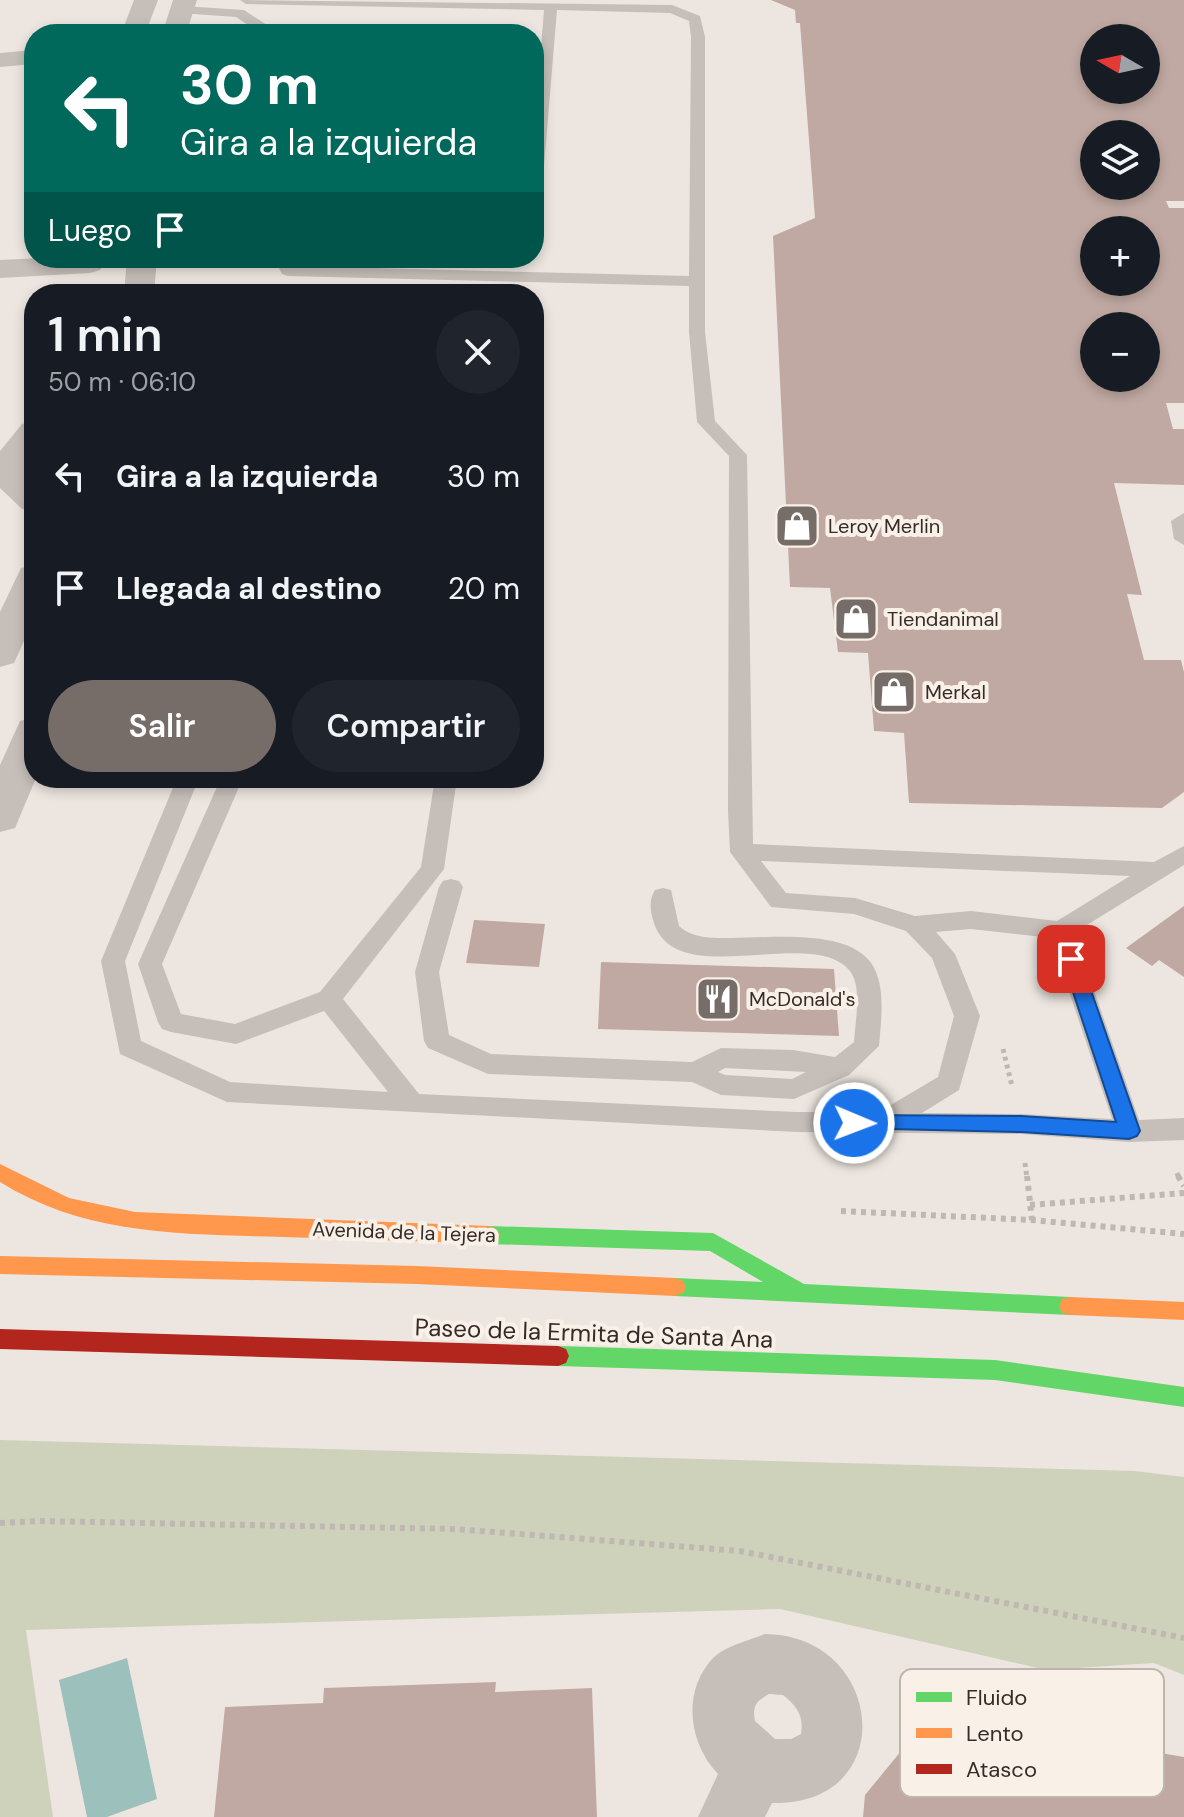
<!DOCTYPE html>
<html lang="es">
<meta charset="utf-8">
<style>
:root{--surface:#171b24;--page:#20242c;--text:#f1f3f6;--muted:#9ea1a6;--accent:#766c68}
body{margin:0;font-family:"DM Sans",sans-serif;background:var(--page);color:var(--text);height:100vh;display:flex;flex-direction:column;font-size:30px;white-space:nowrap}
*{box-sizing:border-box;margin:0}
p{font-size:26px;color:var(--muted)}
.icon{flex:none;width:44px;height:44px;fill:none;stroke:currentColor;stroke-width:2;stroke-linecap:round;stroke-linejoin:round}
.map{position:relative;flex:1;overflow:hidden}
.drawer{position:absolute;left:24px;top:284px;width:520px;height:504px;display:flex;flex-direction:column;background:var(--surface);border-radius:32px;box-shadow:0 4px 12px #0003}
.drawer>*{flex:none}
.banner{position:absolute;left:24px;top:24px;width:520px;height:244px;border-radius:32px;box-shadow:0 4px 12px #0003;background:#00695c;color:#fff;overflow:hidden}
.needle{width:52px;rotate:279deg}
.buttons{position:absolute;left:1080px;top:24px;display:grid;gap:16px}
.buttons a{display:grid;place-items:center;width:80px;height:80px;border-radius:50%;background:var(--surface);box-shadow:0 4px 12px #0003;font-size:40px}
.pin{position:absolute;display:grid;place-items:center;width:68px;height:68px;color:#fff;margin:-34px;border-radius:16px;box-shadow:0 4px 12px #0006}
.me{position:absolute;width:88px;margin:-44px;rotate:91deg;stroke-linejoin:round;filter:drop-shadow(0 0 6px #0008)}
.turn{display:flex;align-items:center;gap:28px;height:168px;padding:0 24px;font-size:36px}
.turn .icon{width:104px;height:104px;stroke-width:2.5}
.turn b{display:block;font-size:56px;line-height:68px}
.then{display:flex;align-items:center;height:76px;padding:0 24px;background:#0003;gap:16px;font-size:30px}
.round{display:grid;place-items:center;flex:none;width:84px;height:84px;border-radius:42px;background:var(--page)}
.overview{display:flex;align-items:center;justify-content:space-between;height:136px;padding:0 24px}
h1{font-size:48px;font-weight:600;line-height:60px}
.cta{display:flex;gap:16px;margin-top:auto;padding:16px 24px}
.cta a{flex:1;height:92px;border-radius:48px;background:var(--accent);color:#fff;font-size:32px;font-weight:600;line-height:92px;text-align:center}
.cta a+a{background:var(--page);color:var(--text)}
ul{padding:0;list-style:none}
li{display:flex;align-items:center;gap:24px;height:112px;padding:0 24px}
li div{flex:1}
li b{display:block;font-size:30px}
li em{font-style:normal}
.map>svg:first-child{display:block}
.green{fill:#cfd2ba}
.water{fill:#9cc0bc}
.building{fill:#c0a9a2;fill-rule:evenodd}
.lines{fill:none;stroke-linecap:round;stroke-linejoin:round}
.path-far1{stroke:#bfb7b2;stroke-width:5;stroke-dasharray:4 4;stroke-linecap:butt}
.path{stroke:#bfb7b2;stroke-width:6;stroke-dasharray:5 5;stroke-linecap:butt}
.lane{fill:#c6beb9;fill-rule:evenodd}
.street{fill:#c6beb9;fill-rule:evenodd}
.fast{fill:#63d668;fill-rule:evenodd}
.slow{fill:#ff974d;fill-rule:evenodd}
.jam{fill:#b3261e;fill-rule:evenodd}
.route{fill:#1a73e8;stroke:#114b97;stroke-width:2}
.labels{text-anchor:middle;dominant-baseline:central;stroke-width:8;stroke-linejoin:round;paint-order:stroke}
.poi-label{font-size:20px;fill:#362b28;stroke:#f9f0e8;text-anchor:start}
.street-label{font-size:20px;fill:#362b28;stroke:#f9f0e8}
.near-street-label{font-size:24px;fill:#362b28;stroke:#f9f0e8}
.key{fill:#f9f0e8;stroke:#beb5ae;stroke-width:2}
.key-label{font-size:22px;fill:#362b28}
</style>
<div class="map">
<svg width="1184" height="1817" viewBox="0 0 1184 1817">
<rect width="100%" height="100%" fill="#ede6e0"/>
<path class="green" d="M0,1440L1135,1471L1184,1477V1675L1154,1663L1046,1670L780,1609L26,1630L53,1817H0Z"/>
<path class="water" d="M127,1658L157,1799L107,1817H87L59,1680Z"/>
<path class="building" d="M771,0H1184V201H1166L1169,208H1184V403H1166L1173,429H1184V485L1114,483L1142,595L1127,594L1144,660H1181L1184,672V792L1162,808L909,803L904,733L874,731L868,653L838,652L830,588L790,587L773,236L815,218L800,23H796L795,10ZM1094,38H1146V90H1094ZM1094,134H1146V186H1094ZM1094,230H1146V282H1094ZM1094,326H1146V378H1094Z
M343,286L373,288L371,294H338Z
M1184,906V977L1159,960L1152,966L1126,948Z
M474,920L545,924L539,967L466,963Z
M601,962L834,969L839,1036L598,1029Z
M496,1682L495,1692L592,1688L597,1817H214L225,1707L323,1703L324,1688Z
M978,1731L1042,1733L1184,1757V1817H863L865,1795L911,1739Z"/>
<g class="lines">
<path class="path-far1" d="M1003,1049L1012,1086
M1025,1163L1027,1178
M1177,1173L1179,1178"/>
<path class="path" d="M1027,1176L1032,1220
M1178,1176L1184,1186
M1030,1205L1184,1193
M841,1211L1032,1220L1184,1234
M0,1523L38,1521L455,1529L740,1551L1184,1638"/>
<path class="lane" d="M240,0L672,5L700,16L705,37V332L715,421L747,455L753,844L1154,862L1184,846V865L1074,933L1139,1120L1184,1118V1140L1129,1142L1021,1134L796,1132L227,1102L120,1054L101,961L177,778H199L125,961L141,1041L230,1082L388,1092L324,1011L236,1044L171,1032L162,1029L158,1022L138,964L221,778H243L162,964L181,1014L235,1024L320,992L421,867L435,778H457L444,869L343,999L419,1094L796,1112H879L938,1077L954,1016L932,958L906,931L854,914L771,907L730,852L728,811L729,456L697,422L689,332V286L288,276L282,274L274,258H290L294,266L689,276L691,37L689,21L670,13L557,10L542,190L534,195V134L544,10L246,4ZM761,861L1130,876L1057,921L971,911L915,916L855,898L786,893ZM971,929L1051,938L1112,1119L1021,1114L922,1113L959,1090L980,1016L955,954L936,932Z
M183,6L244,10L276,31L275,34H261L236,17L178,13L177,10Z
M1184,513V545L1174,539L1171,521Z
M451,879L459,881L463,887L439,972L449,1035L491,1054L692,1062L721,1048L793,1050L835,1057L854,1042C855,1023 863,985 849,970C810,925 673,994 653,920C650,910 649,899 655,890L663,888L671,890L679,926C692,938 710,938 726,938C766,939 858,925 876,972C885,994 881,1022 879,1046L849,1075L794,1099L721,1095L692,1082L488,1074L428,1048L424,1041L415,972L439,887L443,881ZM725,1068L806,1072L792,1079L725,1075L718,1072Z"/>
<path class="street" d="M134,0H158L145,34H121Z
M173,0H197L186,34H162Z
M34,50V64L0,67V53Z
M40,258H100L105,264L100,270L90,273L0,278V260Z
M127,258H157L154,294H124Z
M34,421V450L28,468L34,485V512L22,509L0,488V451L22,424Z
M34,565V619L14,663L0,667V612L21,568Z
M34,717L36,778L15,828L0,832V765L20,721Z
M765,1634C885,1635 902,1806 772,1803L765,1817H698L718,1774C688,1743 682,1691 713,1658C725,1646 750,1640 765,1634ZM769,1694L783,1695C797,1706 804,1716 801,1734L791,1739H775L755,1721C752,1706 756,1701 769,1694Z"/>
<path class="fast" d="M489,1226L713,1233L804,1284L1070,1297L1078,1299L1081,1306L1078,1313L1070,1315L675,1296L667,1293L664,1287L667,1281L675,1278L763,1282L710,1251L489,1244L482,1241L478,1235L482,1229Z
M558,1346L995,1360L1184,1387V1407L995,1380L558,1366L550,1363L547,1356L550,1349Z"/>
<path class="slow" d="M0,1164L69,1198L135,1212L489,1226L496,1229L500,1235L496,1241L489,1244C420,1241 351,1239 282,1237C184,1234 86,1236 0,1182Z
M0,1256L417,1266L675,1278L683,1281L686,1287L683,1293L675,1296L417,1284L0,1274Z
M1070,1297L1184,1302V1320L1070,1315L1062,1313L1059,1306L1062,1299Z"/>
<path class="jam" d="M0,1329L558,1346L566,1349L569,1356L566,1363L558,1366L0,1349Z"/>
</g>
<path class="route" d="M1071,952L1080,959L1140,1131L1137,1136L1129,1139L1021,1132L847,1128L844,1123L847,1117L854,1115L1021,1116L1116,1122L1062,959Z"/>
<defs>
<g id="shop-square" transform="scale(2.3)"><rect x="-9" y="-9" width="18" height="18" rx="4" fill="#766c68" stroke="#f9f0e8"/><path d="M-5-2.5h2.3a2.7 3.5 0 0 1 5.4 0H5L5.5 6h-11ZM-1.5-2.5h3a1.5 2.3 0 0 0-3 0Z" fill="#fff"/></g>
<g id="restaurant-square" transform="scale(2.3)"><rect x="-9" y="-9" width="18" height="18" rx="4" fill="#766c68" stroke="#f9f0e8"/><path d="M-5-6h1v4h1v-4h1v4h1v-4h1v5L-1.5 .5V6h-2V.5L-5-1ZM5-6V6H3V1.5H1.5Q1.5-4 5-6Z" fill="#fff"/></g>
</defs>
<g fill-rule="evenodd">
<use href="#shop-square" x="797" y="526"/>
<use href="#shop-square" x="856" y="619"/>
<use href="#shop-square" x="894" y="692"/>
<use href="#restaurant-square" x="718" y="999"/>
</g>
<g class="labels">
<g class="poi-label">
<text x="828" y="526">Leroy Merlin</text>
<text x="887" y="619">Tiendanimal</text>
<text x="925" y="692">Merkal</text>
<text x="749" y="999">McDonald's</text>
</g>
<g class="street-label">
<text transform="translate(404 1232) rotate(2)">Avenida de la Tejera</text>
</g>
<g class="near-street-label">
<text transform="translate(594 1333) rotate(2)">Paseo de la Ermita de Santa Ana</text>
</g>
</g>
<rect x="900" y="1669" width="264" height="128" rx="12" class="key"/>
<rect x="916" y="1692" width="36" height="10" fill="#63d668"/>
<rect x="916" y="1728" width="36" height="10" fill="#ff974d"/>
<rect x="916" y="1764" width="36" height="10" fill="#b3261e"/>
<g class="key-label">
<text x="966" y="1705">Fluido</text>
<text x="966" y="1741">Lento</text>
<text x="966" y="1777">Atasco</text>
</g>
</svg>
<div class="buttons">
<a><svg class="needle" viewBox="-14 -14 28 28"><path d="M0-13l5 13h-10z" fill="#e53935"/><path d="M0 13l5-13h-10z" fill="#9ea1a6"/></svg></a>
<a><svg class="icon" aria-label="layers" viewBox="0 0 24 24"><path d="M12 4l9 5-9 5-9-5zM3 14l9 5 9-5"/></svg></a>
<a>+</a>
<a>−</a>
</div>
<div class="pin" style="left:1071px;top:959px;background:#d93025"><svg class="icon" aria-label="arrive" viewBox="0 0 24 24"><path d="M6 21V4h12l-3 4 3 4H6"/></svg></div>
<svg class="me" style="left:854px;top:1123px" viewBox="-20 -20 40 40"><circle r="17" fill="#1a73e8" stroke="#fff" stroke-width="3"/><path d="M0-11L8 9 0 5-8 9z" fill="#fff"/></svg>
<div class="banner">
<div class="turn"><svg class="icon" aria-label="left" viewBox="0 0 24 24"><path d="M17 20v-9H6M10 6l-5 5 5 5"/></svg><div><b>30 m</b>Gira a la izquierda</div></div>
<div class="then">Luego<svg class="icon" aria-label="arrive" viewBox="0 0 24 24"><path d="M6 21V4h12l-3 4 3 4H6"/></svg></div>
</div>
<section class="drawer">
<div class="overview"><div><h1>1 min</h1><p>50 m · 06:10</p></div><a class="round"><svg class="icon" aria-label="close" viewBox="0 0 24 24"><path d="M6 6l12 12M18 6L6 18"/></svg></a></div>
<ul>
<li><svg class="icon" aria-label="left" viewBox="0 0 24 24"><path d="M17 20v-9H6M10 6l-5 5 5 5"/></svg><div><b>Gira a la izquierda</b></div><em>30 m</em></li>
<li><svg class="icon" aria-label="arrive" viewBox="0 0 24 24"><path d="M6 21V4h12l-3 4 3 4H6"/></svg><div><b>Llegada al destino</b></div><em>20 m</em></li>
</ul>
<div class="cta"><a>Salir</a><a>Compartir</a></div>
</section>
</div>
